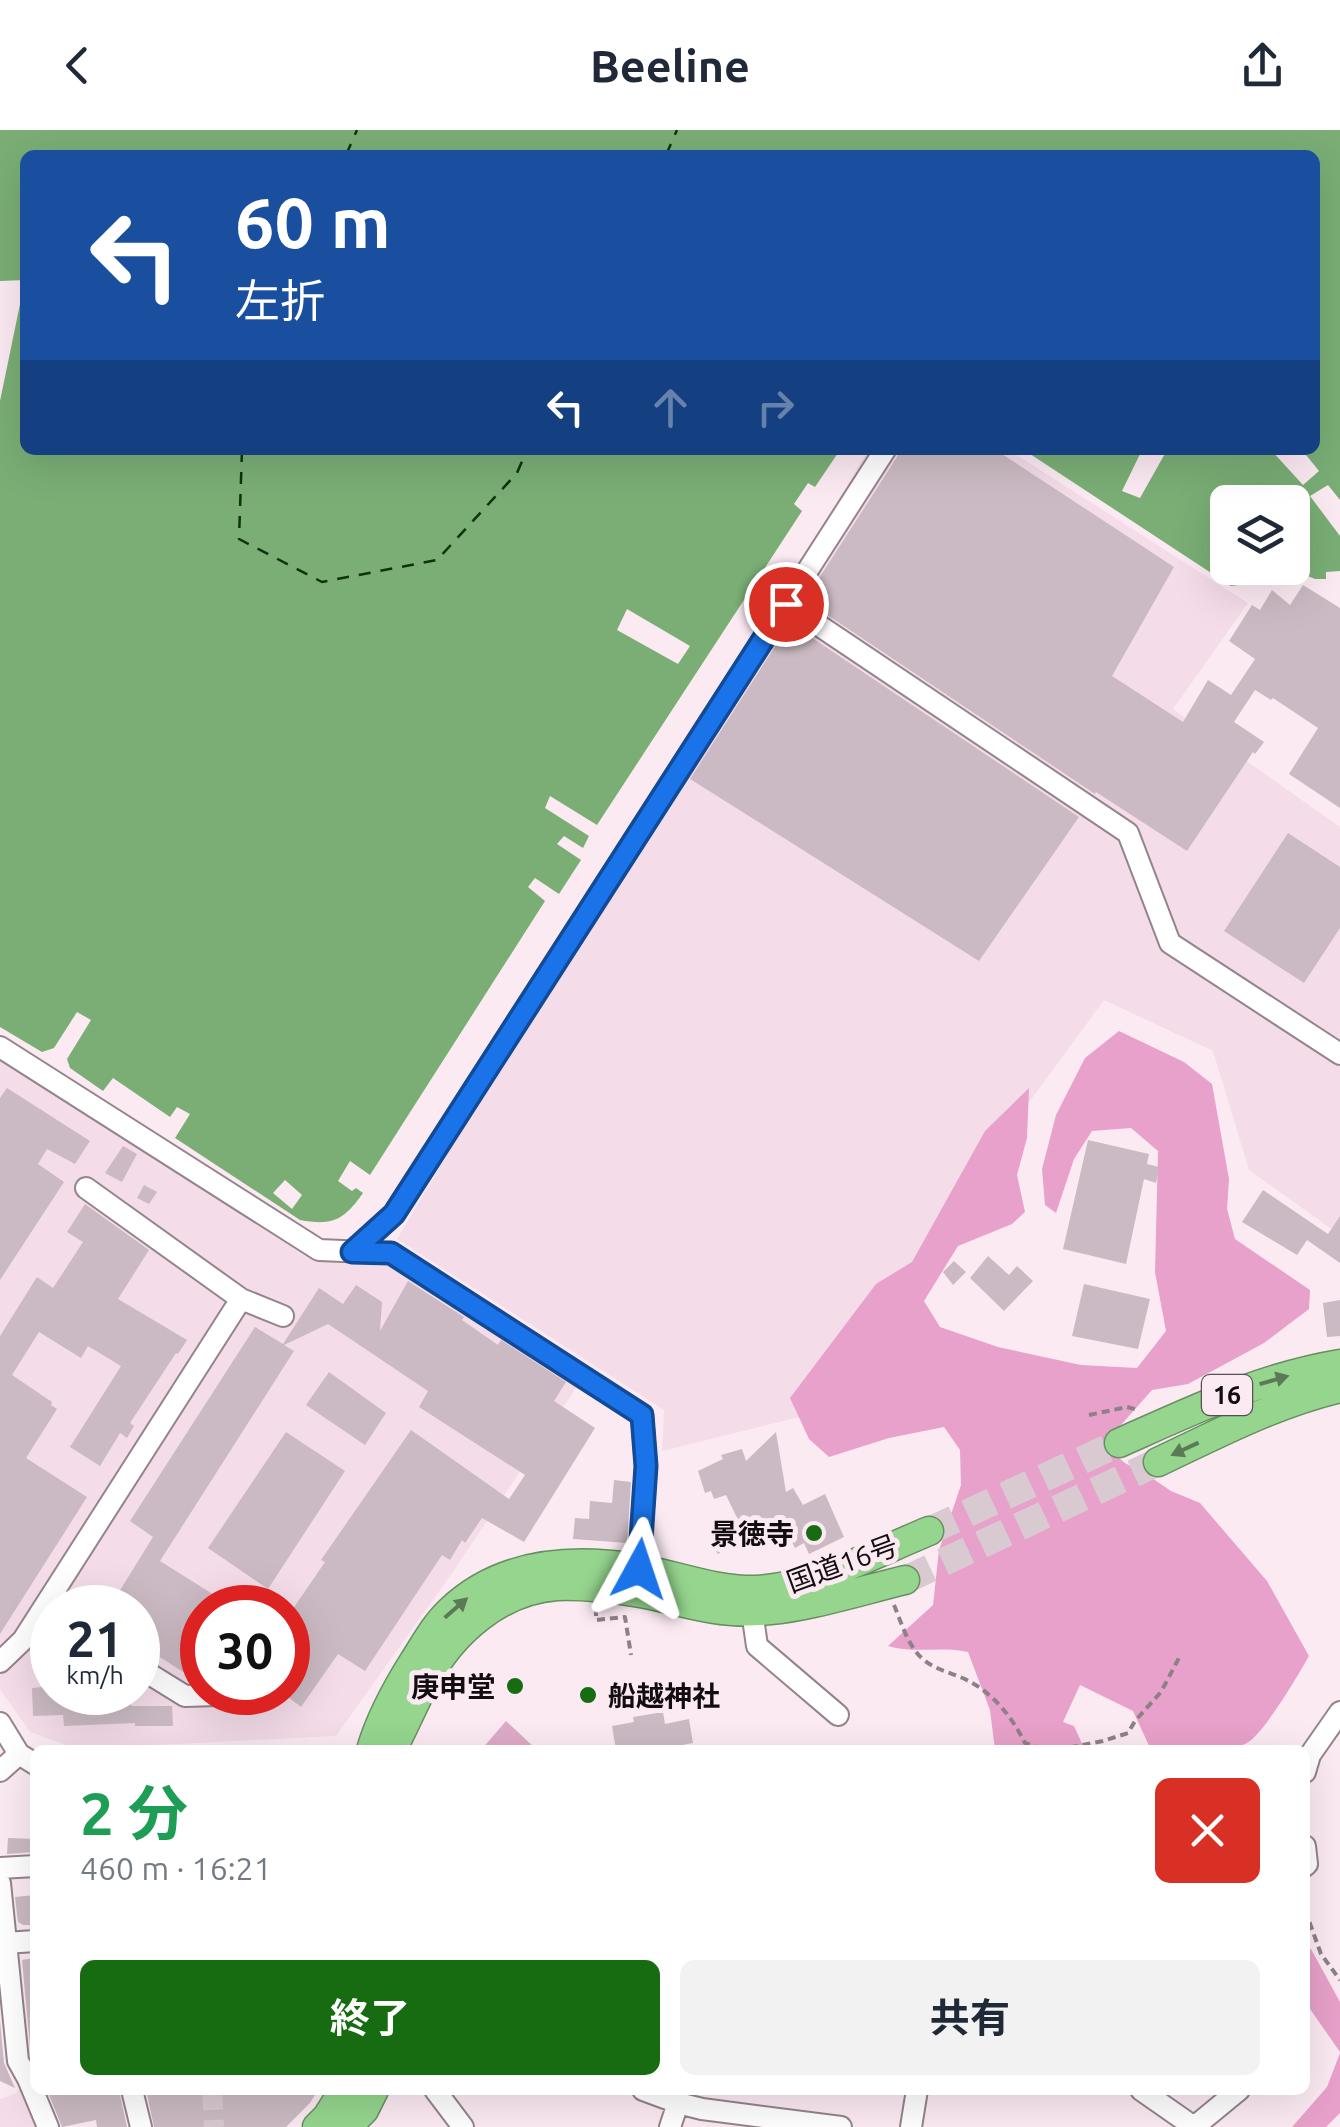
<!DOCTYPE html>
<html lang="ja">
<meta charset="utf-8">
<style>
:root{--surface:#fff;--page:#f2f2f3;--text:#1f2937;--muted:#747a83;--accent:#176b11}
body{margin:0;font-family:Ubuntu,"Noto Sans JP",sans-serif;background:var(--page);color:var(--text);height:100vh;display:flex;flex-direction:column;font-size:38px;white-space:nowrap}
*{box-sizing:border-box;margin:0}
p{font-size:32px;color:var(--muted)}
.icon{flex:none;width:55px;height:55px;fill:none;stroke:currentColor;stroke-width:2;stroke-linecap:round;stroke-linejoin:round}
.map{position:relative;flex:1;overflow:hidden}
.side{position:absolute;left:30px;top:1615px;width:1280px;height:350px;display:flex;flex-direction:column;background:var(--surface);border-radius:15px;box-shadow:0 10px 40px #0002}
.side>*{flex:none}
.guide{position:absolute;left:20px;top:20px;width:1300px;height:305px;border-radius:15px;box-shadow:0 10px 40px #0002;background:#1a4fa0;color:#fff;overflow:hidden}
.controls{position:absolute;left:1210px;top:355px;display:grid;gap:20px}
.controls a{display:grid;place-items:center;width:100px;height:100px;border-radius:15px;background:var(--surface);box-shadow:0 10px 40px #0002;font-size:50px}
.speed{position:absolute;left:30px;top:1455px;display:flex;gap:20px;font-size:50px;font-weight:700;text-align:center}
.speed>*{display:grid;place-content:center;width:130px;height:130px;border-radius:50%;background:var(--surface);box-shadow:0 10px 40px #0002;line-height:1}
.speed small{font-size:25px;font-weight:400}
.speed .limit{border:15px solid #d22;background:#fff;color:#111}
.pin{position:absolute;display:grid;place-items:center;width:85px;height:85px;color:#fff;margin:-42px;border:5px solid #fff;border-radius:50%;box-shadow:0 2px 10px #0007}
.me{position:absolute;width:110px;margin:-55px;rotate:5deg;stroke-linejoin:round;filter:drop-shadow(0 0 8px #0008)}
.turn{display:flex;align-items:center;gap:35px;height:210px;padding:0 50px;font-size:45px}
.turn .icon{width:130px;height:130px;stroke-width:2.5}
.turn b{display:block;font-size:70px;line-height:85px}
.lanes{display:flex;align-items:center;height:95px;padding:0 50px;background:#0003;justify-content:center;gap:50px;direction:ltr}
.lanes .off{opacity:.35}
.round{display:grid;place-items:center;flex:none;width:105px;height:105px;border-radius:15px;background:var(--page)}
.head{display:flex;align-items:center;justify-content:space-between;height:170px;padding:0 50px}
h1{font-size:60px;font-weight:700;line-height:75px;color:#1e9e55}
.primary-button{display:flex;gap:20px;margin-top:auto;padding:20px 50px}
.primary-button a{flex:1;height:115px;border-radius:15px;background:var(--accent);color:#fff;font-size:40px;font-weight:700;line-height:115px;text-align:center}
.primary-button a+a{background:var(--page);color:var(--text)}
header{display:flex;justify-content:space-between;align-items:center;height:130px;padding:0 50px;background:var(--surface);font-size:45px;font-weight:700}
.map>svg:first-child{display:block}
.built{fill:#f4dce9;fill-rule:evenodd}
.green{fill:#deaac7}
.forest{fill:#e8a1ca}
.water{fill:#7aae75;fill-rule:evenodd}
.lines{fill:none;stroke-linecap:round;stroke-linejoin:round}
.ferry{stroke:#0e330b;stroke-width:2.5;stroke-dasharray:12 10;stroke-linecap:butt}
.building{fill:#cbbac3}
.minor-tunnel{stroke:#d9c9d1;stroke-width:20;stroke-dasharray:20 10;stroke-linecap:butt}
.highway-tunnel{stroke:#d9c9d1;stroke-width:28;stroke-dasharray:28 14;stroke-linecap:butt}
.minor-casing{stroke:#94848c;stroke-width:24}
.highway-casing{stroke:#678f62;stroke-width:31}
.path{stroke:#8d8187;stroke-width:4;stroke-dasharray:8 5;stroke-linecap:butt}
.minor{stroke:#fff;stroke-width:20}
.highway{stroke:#95d58e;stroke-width:28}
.oneway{fill:#5a7b55}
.route-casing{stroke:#114b97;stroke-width:25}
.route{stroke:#1a73e8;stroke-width:18}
.poi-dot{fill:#176b11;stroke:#fceaf3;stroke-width:4}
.labels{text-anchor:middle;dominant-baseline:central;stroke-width:10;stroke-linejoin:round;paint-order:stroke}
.shield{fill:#fceaf3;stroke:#584f54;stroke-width:2.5}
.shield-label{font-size:25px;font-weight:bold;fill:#120d10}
.poi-label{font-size:28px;font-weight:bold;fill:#120d10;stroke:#fceaf3;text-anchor:end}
.street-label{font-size:28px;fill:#120d10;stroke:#fceaf3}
</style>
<header><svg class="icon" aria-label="back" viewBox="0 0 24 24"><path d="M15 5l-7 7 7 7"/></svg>Beeline<svg class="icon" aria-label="share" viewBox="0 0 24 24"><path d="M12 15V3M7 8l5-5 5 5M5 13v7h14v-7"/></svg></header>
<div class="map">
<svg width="1340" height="1997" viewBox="0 0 1340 1997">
<rect width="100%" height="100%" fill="#fceaf3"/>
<path class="built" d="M868,320H1009L1248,473L1173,579L1340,697V1105L1249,1040L1213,921L1104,870L799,1287L662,1321L664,1280L397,1109Z
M0,925L321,1132H395L580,1252L450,1446L336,1606L76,1619L30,1602L0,1559ZM52,1478H138V1562H52ZM202,1478H288V1562H202Z
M24,1956L42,1997H0V1969L17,1963V1960Z"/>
<path class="green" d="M506,1591L537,1620H481Z"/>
<path class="forest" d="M1119,901L1184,932L1212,954L1229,1049L1227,1079L1235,1109L1310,1160L1309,1179L1264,1213L1188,1254L1152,1260L1112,1305L1113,1323L1125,1333L1149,1346L1171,1361L1200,1373L1267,1451L1309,1526C1299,1544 1262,1607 1245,1614C1217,1626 1180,1620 1151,1620L1133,1581L1080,1555L1063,1592L1074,1596L1085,1620H995L990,1580L968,1522C941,1516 914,1524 888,1516L933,1475L939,1420L961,1355L960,1320L944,1297L889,1308L829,1327L809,1309L790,1268L876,1154L912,1132L985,1001L1029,958L1027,1008L1017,1045L1025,1082L1012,1094L958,1116L924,1171L940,1197L998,1217L1081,1235L1137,1238L1166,1201L1155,1142L1158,1021L1131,998L1092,1001L1074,1029L1056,1083L1045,1075L1042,1039L1056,985L1085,928Z
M1311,1819L1340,1872V1922L1310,1879L1305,1877V1821Z
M1340,1923V1983L1326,1997H1292L1327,1957Z"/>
<path class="water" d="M0,0H1340V370L1328,355L1310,366L1340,406V441L1326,442V449H1315L1305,445L1231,456L1024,320H1142L1122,361L1140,368L1167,320H1271L1303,355L1319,341L1302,320H1315V25H25V320H840L815,357L808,353L794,374L802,381L597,695L550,666L545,678L589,706L583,718L564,706L557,714L581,730L559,764L535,748L528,757L545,771L370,1045L350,1031L338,1051L352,1061L356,1058L363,1063C344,1090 333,1096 300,1090L175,1008L190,984L177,977L170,987L113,948L103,961L70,938L67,929L91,890L77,882L54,918L42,922L0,897V271L25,150L0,151ZM1228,372H1292V438H1228ZM627,479L690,516L678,534L617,500ZM285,1050L302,1065L292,1079L273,1063Z"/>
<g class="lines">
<path class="ferry" d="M346,25L357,0
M666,25L677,0
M242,320L239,409L322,452L437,430L517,343L527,320"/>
</g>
<path class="building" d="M899,320H996L1174,437L1112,546L1183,592L1208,550L1231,565L1255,529L1229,511L1252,475L1260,480L1272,460L1290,475L1303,455L1340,478V678L1289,644L1318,598L1273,568L1271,570L1255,560L1234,592L1264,612L1255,624L1253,622L1187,721L1096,662L1095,664L805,470L897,327Z
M790,493L1079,687L979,831L690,649Z
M1288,703L1340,737V798L1304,853L1224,801Z
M7,958L90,1011L75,1034L47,1019L38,1034L64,1052L0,1150V968Z
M1088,1010L1149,1024L1147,1034L1159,1037L1156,1053L1144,1049L1126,1134L1063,1119Z
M123,1016L137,1024L122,1052L105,1043Z
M144,1055L157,1062L149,1074L137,1068Z
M1263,1060L1328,1104L1340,1086V1133L1307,1110L1297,1125L1242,1092Z
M85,1074L149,1120L118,1169L187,1210L178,1224L176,1223L130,1293L134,1296L127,1308L120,1303L100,1336L70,1317L121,1236L88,1216L81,1228L39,1202L12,1245L52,1272L51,1275L57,1279L26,1328L87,1367L0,1504V1206L37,1147L53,1158L83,1112L67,1102Z
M988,1126L1009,1145L1017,1136L1033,1151L1004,1181L970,1148Z
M954,1131L966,1142L953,1155L943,1142Z
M408,1151L464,1187L462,1190L498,1215L501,1210L566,1252L554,1271L595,1298L524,1412L482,1388L465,1413L462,1410L450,1430L442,1425L365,1541L338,1524L301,1577L288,1567V1486L325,1432L321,1430L411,1300L509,1369L525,1345L419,1277L428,1261L328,1194L284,1215L294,1221L160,1431L235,1478H202V1547L194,1549L138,1513V1478H109L153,1407L130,1391L255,1197L283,1214L319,1158L343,1174L356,1155L382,1172L380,1201Z
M1084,1154L1150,1169L1138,1219L1072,1206Z
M1340,1170V1206L1327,1207L1323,1173Z
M329,1242L386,1283L365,1315L306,1275Z
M286,1302L345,1341L268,1459L208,1418Z
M776,1302L786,1362L793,1358L803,1375L825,1364L844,1407L809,1424L804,1413L795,1418L778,1386L766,1392L765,1390L718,1424L711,1415L739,1392L726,1365L714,1369L711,1361L705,1363L698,1341L723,1329L721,1325L742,1319L746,1331Z
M614,1350L631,1352L627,1413L573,1409L575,1388L589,1389L590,1371L612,1373Z
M52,1556V1562H131V1576H172L173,1596H135V1593L64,1596L63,1585L33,1586L32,1558Z
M663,1582L665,1594L689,1589L693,1613L656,1620H616L612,1596L634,1592L633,1587Z
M8,1708L35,1709V1722L7,1724Z
M35,1765V1795H23L18,1792L15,1767Z
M35,1828V1888H29L35,1894V1933L31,1927L22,1830Z
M0,1890L4,1933L15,1958L0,1951Z
M47,1960H119L127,1997H97L96,1990L62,1997Z
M146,1960H318L310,1973L286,1997H154Z"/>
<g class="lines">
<path class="minor-tunnel" d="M212,1960L214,1997"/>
<path class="highway-tunnel" d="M929,1401L1119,1313
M905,1450L1158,1332"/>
<g class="minor-casing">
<path id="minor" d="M787,474L1128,703L1170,813L1340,924
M0,917L319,1120L391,1123L642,1285L646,1337L638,1450
M86,1058L241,1169L283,1186
M352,1122L394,1084L885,320
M755,1470L754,1495L757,1516L838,1585
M0,1532L23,1510L241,1169
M138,1537L185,1566L248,1564
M0,1593L19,1624L35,1634
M0,1641L19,1624
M1305,1642L1310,1625L1340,1582
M1305,1716L1307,1734L1305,1736
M0,1738L35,1736
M0,1753L18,1931L28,1949L48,1997
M5,1813L35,1811
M132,1960L141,1997
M435,1960L463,1997
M643,1960L678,1973L702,1979L841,1997
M1141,1960L1194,1997
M670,1997L678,1973
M911,1997L917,1960
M1194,1997L1239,1960"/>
</g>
<g class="highway-casing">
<path id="highway" d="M1119,1313C1191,1281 1261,1247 1340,1234
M1158,1332C1217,1304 1276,1273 1340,1258
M371,1620C380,1589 397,1558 414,1531C425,1514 435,1495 450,1481C500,1433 571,1428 636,1438C676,1445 715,1461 756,1460C815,1457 875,1423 929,1401
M392,1620C404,1597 414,1573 426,1551C452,1502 500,1460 557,1456C583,1455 609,1458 634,1462C667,1467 699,1479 732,1481C787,1485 851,1463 905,1450
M317,1997L327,1987L344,1960
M347,1997L364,1980L374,1960"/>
</g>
<path class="path" d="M1089,1285L1127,1277L1138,1280
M894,1475C902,1494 908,1517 924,1530C935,1539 948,1542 960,1547C990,1559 1011,1585 1025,1613L1044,1620
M596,1478V1490L625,1487L631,1525
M1057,1620L1103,1611L1128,1603L1135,1591L1161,1562L1180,1526
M1305,1780L1321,1824L1340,1850"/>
<use href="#minor" class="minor"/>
<use href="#highway" class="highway"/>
</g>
<defs><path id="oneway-solid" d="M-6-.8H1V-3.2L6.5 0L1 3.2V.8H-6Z" transform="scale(2.5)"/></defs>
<g class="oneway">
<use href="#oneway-solid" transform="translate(1274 1250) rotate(-16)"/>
<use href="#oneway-solid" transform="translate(1185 1319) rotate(155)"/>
<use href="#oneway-solid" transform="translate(456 1478) rotate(-41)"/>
</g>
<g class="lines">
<g class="route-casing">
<path id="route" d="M639,1439L646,1336L642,1285L391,1123L352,1122L394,1084L786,474"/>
</g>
<use href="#route" class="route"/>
</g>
<g class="poi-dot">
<circle cx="814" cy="1403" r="10"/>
<circle cx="515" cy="1556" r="10"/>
<circle cx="588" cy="1565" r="10"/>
</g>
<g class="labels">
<rect class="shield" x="1202" y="1245" width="50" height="40" rx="8"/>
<g class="shield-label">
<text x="1227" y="1265">16</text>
</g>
<g class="poi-label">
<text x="794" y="1403">景徳寺</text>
<text x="495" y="1556">庚申堂</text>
<text x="608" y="1565" text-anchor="start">船越神社</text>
</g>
<g class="street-label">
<text transform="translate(842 1433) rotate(-20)">国道16号</text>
</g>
</g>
</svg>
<div class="controls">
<a><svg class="icon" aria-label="layers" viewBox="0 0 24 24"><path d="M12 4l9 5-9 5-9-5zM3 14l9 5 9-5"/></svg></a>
</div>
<div class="speed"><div>21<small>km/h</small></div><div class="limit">30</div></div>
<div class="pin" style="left:786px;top:474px;background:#d93025"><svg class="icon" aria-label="arrive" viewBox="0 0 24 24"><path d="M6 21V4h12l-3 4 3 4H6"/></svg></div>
<svg class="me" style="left:639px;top:1439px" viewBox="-20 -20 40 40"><path d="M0-17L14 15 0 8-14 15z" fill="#1a73e8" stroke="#fff" stroke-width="4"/></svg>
<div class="guide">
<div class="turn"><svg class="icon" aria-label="left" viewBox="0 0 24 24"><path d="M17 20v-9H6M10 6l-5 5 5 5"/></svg><div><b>60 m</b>左折</div></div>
<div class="lanes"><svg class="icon" aria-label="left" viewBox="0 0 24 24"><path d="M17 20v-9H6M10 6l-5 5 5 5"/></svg><svg class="icon off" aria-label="ahead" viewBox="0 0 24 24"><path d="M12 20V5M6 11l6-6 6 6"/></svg><svg class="icon off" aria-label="right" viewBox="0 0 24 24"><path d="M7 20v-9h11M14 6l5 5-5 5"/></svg></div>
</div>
<section class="side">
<div class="head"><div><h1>2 分</h1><p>460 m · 16:21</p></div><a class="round" style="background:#d93025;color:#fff"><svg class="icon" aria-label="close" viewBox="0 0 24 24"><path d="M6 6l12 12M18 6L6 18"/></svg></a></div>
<div class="primary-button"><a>終了</a><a>共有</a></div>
</section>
</div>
